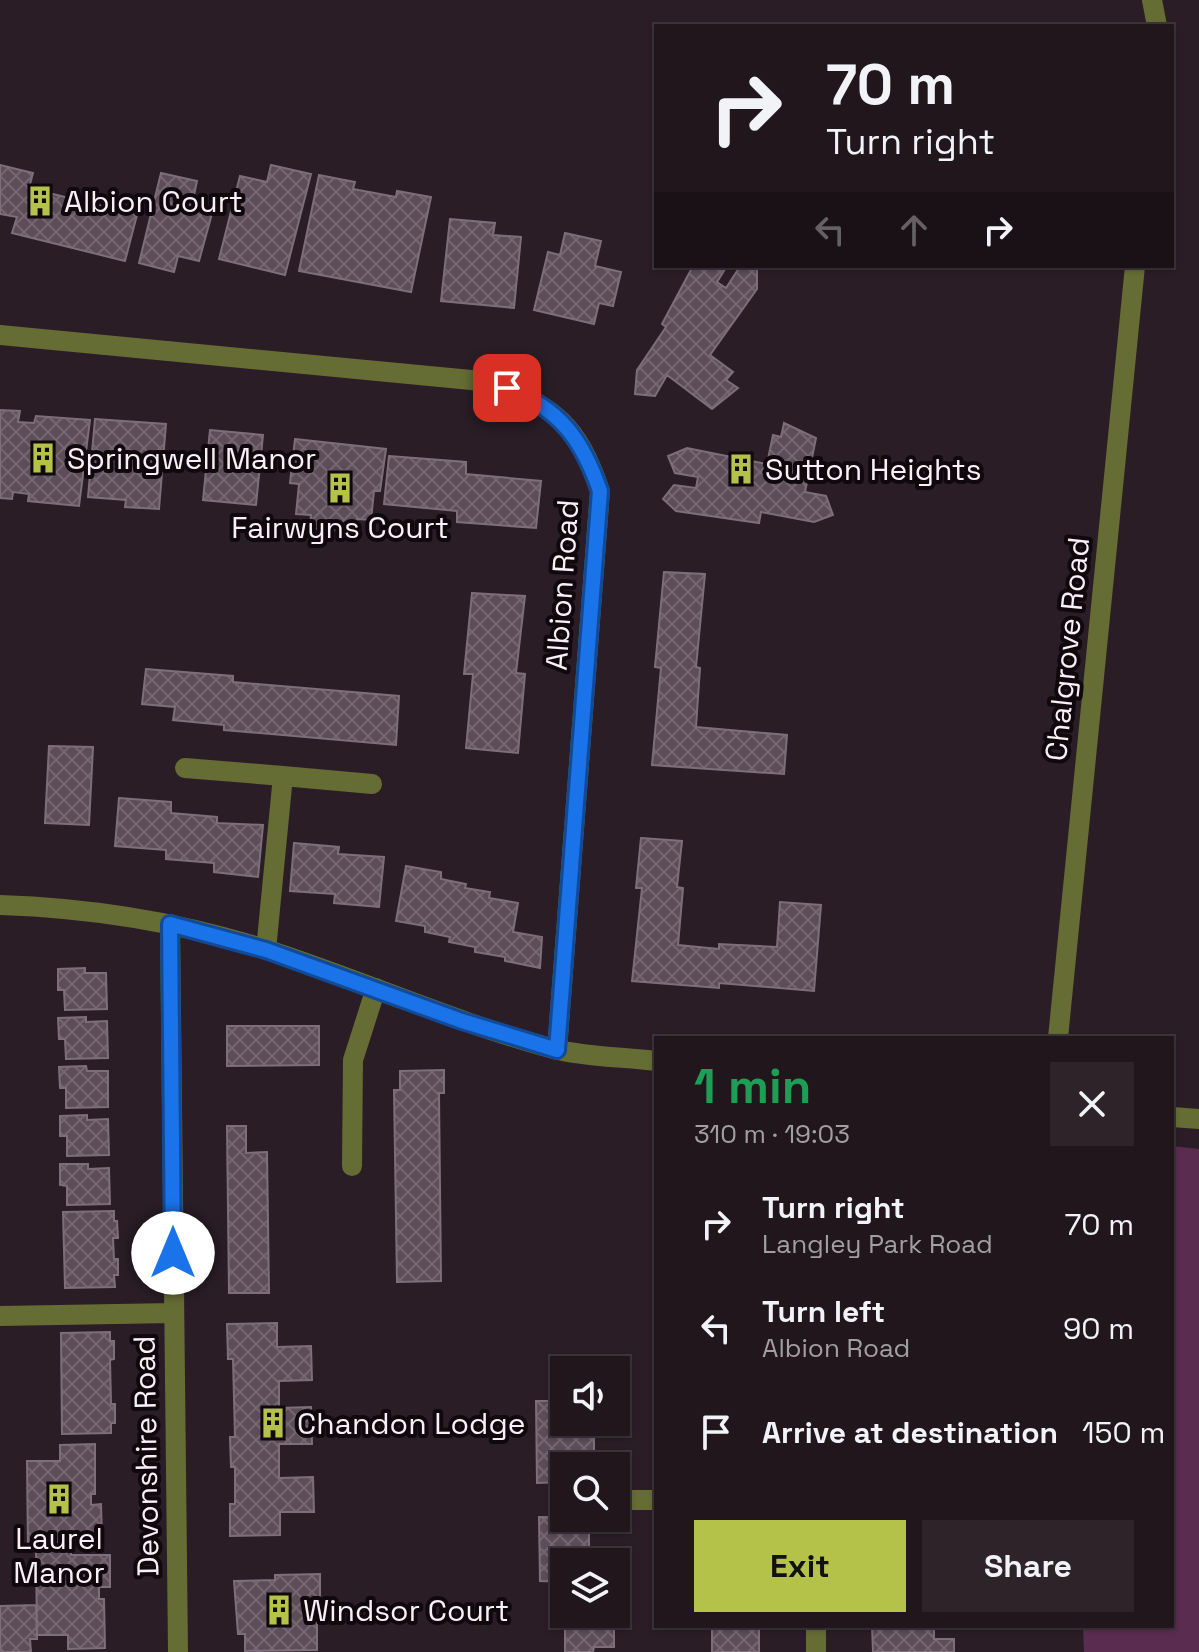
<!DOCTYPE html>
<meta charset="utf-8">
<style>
:root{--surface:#20161c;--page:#2d2329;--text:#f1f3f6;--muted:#a29fa3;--line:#3d353b;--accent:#b5c24a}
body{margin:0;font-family:"Space Grotesk",sans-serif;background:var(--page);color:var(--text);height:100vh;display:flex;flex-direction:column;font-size:30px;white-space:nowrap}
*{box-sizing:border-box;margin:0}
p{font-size:26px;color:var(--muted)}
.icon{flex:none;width:44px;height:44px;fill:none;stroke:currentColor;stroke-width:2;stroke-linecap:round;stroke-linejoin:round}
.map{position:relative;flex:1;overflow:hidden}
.sheet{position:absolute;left:654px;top:1036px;width:520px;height:592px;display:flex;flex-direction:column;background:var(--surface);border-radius:0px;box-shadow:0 2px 6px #0004,0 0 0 2px var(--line)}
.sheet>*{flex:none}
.hud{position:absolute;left:654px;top:24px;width:520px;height:244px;border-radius:0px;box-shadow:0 2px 6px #0004,0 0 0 2px var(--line);background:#20161c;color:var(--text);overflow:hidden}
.buttons{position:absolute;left:550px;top:1356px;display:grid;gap:16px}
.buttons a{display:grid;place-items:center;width:80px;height:80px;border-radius:0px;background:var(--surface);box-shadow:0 2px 6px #0004,0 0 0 2px var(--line);font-size:40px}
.pin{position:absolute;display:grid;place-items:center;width:68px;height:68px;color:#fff;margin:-34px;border-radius:16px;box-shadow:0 4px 12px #0006}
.me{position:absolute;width:88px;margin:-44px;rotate:0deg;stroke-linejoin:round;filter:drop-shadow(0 0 6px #0008)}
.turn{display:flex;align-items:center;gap:28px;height:168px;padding:0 40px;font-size:36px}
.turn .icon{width:104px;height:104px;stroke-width:2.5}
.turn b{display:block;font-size:56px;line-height:68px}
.lanes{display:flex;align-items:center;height:76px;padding:0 40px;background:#0003;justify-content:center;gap:40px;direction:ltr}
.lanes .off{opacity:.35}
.round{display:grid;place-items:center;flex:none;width:84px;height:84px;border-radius:0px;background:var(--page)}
.headline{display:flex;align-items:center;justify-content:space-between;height:136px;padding:0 40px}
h1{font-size:48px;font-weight:700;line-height:60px;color:#1e9e55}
.primary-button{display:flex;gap:16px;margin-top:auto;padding:16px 40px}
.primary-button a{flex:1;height:92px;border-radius:0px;background:var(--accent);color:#111;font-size:32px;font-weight:700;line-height:92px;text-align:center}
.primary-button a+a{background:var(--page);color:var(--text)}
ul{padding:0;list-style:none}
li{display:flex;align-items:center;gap:24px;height:104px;padding:0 40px}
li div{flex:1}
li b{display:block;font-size:30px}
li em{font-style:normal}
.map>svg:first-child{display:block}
.pitch{fill:#5a2c50}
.building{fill:url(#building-cross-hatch);stroke:#7e6e7a;stroke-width:2}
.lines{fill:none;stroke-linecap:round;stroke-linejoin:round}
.minor{stroke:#656c34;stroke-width:20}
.route-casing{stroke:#114b97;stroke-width:20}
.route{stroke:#1a73e8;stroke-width:14}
.labels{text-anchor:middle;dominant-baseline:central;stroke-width:8;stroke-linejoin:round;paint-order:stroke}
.poi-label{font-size:30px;fill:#f9eff6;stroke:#0f090d;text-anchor:start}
.street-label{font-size:30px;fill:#f9eff6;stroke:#0f090d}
</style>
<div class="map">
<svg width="1199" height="1652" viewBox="0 0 1199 1652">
<defs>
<pattern id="building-cross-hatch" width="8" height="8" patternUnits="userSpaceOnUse" patternTransform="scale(2)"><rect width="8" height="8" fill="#5c4d58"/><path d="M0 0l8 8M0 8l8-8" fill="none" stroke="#746771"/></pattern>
</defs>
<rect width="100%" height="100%" fill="#2a1d26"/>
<path class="pitch" d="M1172,1146L1199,1149V1652H1084L1083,1626H1172Z"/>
<path class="building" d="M0,165L33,173L29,188L137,215L125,261L12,233L17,217L0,214Z
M271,165L311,174L285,275L219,259L240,176L267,182Z
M161,173L197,181L192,205L213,210L199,261L178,256L174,272L139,263Z
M319,175L355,182L353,189L396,197L397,191L431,197L411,292L299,271Z
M450,219L495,223L493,235L521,237L514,308L441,301Z
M565,233L601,241L595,266L621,272L613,306L599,303L594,324L534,310L548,252L560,255Z
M693,266H727L717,282L726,288L739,268L757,269V289L710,355L733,372L726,380L738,388L712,409L667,375L655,396L635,394L637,370L666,327L662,324Z
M0,410L20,411L18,422L34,423L36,416L90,420L79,506L28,501L29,494L13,492L12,499L0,498Z
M95,419L166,424L159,509L125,507L126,500L88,497Z
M784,423L816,438L805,492L826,496L833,515L814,522L761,512L759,523L676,511L663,499L674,485L696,488L698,477L675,473L668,456L687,448L767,464L773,435L781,437Z
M210,430L263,435L256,505L203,500Z
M295,439L386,449L380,491H374L371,520L357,519L355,532L310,528L311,515L296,514L299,484L290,483Z
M389,456L466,462V474L541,481L536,528L457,522V511L384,504Z
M664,572L705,574L696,667L700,668L696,727L787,735L784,774L652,765L661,668L655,667Z
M472,593L525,596L516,673L525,674L518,753L466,748L473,674H464Z
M146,669L233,676V682L399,696L396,745L224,730V725L173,720L175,707L142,704Z
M49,746L93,747L89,825L45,823Z
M119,798L171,802V813L217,817V823L263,825L258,877L214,872V863L166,859V850L115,846Z
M641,838L682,841L677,887L683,888L678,945L719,949V944L777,947L780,902L821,905L814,991L719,983V988L632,981L642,888H636Z
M294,843L339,847L338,854L384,857L379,907L334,903L335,894L290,891Z
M406,866L441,872V879L466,884L465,888L490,892L489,898L518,903L513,932L542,937L540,968L505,961V957L475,952V947L449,942L450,937L425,932V926L396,921Z
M85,968V973H106L107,1009L65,1010L64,990H58V969Z
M86,1017V1022L107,1021L108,1058L66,1059L65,1039H59L58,1018Z
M227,1026H319V1065L227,1066Z
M86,1066L87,1071H108V1107L66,1108V1088H60L59,1067Z
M444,1070V1093H439L441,1281L397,1282L394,1090H400V1071Z
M87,1115V1120L108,1119L109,1155L67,1156V1136H60V1116Z
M227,1126H246V1153L267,1152L269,1293H229Z
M60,1164H88V1169L109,1168L110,1204L67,1205V1186L60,1185Z
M114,1211V1221H117L118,1238H113L114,1259H118V1275H114L115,1287L65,1288L63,1212Z
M277,1323V1347L311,1346L312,1380L279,1381V1408L311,1407L312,1444H279V1478L313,1477L314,1512H280V1535L230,1536V1504H235V1467H231L230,1437H235L233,1359H228L227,1324Z
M110,1332V1341H114V1359L110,1360L111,1404H115V1423H111V1433L62,1434L61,1333Z
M536,1401H564V1422H594V1466H564V1482L537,1483Z
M95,1444V1494H91V1505L101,1504L102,1539L64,1540V1547L28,1548L27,1461H60V1445Z
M539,1517L589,1518V1562H564V1582L540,1581Z
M71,1547V1555H110V1587H99V1599H104L105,1648L68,1649V1635H37L36,1548Z
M320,1574V1619L317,1620V1650L245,1651V1634H238L234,1581L275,1580V1575Z
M36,1605L37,1639H30L31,1652H0V1606Z
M565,1614H614V1647H594L593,1652H565Z
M712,1626H759V1652H712Z
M872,1626H934V1639H954V1652H873Z"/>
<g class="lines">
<path class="minor" d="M1152,0L1157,26
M0,335L492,382C555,407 578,426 600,491L557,1050
M185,768L283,776L266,950
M283,776L372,784
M0,905C92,908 180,922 268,950C364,981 456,1023 554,1049C586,1057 623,1057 656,1061
M170,924L178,1652
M1058,1038L1135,266
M1172,1117L1199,1119
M352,1166L353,1060L376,988
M0,1316L174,1313
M616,1500H656
M816,1652V1626"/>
</g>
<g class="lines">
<g class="route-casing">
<path id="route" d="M173,1253L170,924L266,950L462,1021L557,1050L600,491C582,439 560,409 507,388"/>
</g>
<use href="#route" class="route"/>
</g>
<defs>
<g id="building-bare" transform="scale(2.4)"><path d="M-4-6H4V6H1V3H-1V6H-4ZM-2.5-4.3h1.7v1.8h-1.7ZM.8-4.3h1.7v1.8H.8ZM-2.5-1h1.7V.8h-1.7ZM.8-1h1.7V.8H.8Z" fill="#b5c24a" stroke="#0f090d" stroke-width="2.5" paint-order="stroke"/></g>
</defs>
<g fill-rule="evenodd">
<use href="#building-bare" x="40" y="201"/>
<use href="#building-bare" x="43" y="458"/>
<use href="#building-bare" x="741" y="469"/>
<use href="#building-bare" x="340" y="488"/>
<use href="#building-bare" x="273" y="1423"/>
<use href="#building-bare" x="59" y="1499"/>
<use href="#building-bare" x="279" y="1610"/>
</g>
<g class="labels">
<g class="poi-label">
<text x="64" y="201">Albion Court</text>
<text x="67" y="458">Springwell Manor</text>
<text x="765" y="469">Sutton Heights</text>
<text x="340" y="527" text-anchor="middle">Fairwyns Court</text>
<text x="297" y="1423">Chandon Lodge</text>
<text x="59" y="1538" text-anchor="middle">Laurel<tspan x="59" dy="34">Manor</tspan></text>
<text x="303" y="1610">Windsor Court</text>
</g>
<g class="street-label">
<text transform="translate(562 585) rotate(-86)">Albion Road</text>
<text transform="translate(1067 649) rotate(-84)">Chalgrove Road</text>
<text transform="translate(146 1456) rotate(-91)">Devonshire Road</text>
</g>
</g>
</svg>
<div class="buttons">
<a><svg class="icon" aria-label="sound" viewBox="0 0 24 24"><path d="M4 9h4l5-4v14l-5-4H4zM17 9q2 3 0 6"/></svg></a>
<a><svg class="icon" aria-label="search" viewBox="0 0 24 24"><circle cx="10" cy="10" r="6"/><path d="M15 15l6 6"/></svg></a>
<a><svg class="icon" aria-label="layers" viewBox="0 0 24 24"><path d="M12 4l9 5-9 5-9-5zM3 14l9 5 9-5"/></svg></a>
</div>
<div class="pin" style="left:507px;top:388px;background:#d93025"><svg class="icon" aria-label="arrive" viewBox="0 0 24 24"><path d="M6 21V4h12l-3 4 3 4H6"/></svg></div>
<svg class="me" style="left:173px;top:1253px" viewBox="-20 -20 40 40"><circle r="19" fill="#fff"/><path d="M0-13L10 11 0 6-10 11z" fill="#1a73e8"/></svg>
<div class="hud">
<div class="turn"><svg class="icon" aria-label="right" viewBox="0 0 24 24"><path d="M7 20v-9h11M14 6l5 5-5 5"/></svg><div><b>70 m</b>Turn right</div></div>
<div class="lanes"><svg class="icon off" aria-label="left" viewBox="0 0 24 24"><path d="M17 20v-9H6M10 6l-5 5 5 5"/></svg><svg class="icon off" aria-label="ahead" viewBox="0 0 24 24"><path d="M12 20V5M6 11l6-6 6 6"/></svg><svg class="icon" aria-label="right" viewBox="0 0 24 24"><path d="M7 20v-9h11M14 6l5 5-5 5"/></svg></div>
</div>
<section class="sheet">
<div class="headline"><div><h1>1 min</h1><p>310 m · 19:03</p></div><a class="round"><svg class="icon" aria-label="close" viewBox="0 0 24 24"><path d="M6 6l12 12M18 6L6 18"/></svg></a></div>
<ul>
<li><svg class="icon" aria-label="right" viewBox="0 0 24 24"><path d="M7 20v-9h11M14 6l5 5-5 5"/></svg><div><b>Turn right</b><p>Langley Park Road</p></div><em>70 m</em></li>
<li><svg class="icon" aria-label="left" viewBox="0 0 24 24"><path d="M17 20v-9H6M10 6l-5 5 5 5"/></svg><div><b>Turn left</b><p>Albion Road</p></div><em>90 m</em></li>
<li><svg class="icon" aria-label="arrive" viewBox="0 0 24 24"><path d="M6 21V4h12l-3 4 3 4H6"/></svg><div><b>Arrive at destination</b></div><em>150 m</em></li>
</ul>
<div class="primary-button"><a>Exit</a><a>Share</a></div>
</section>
</div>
